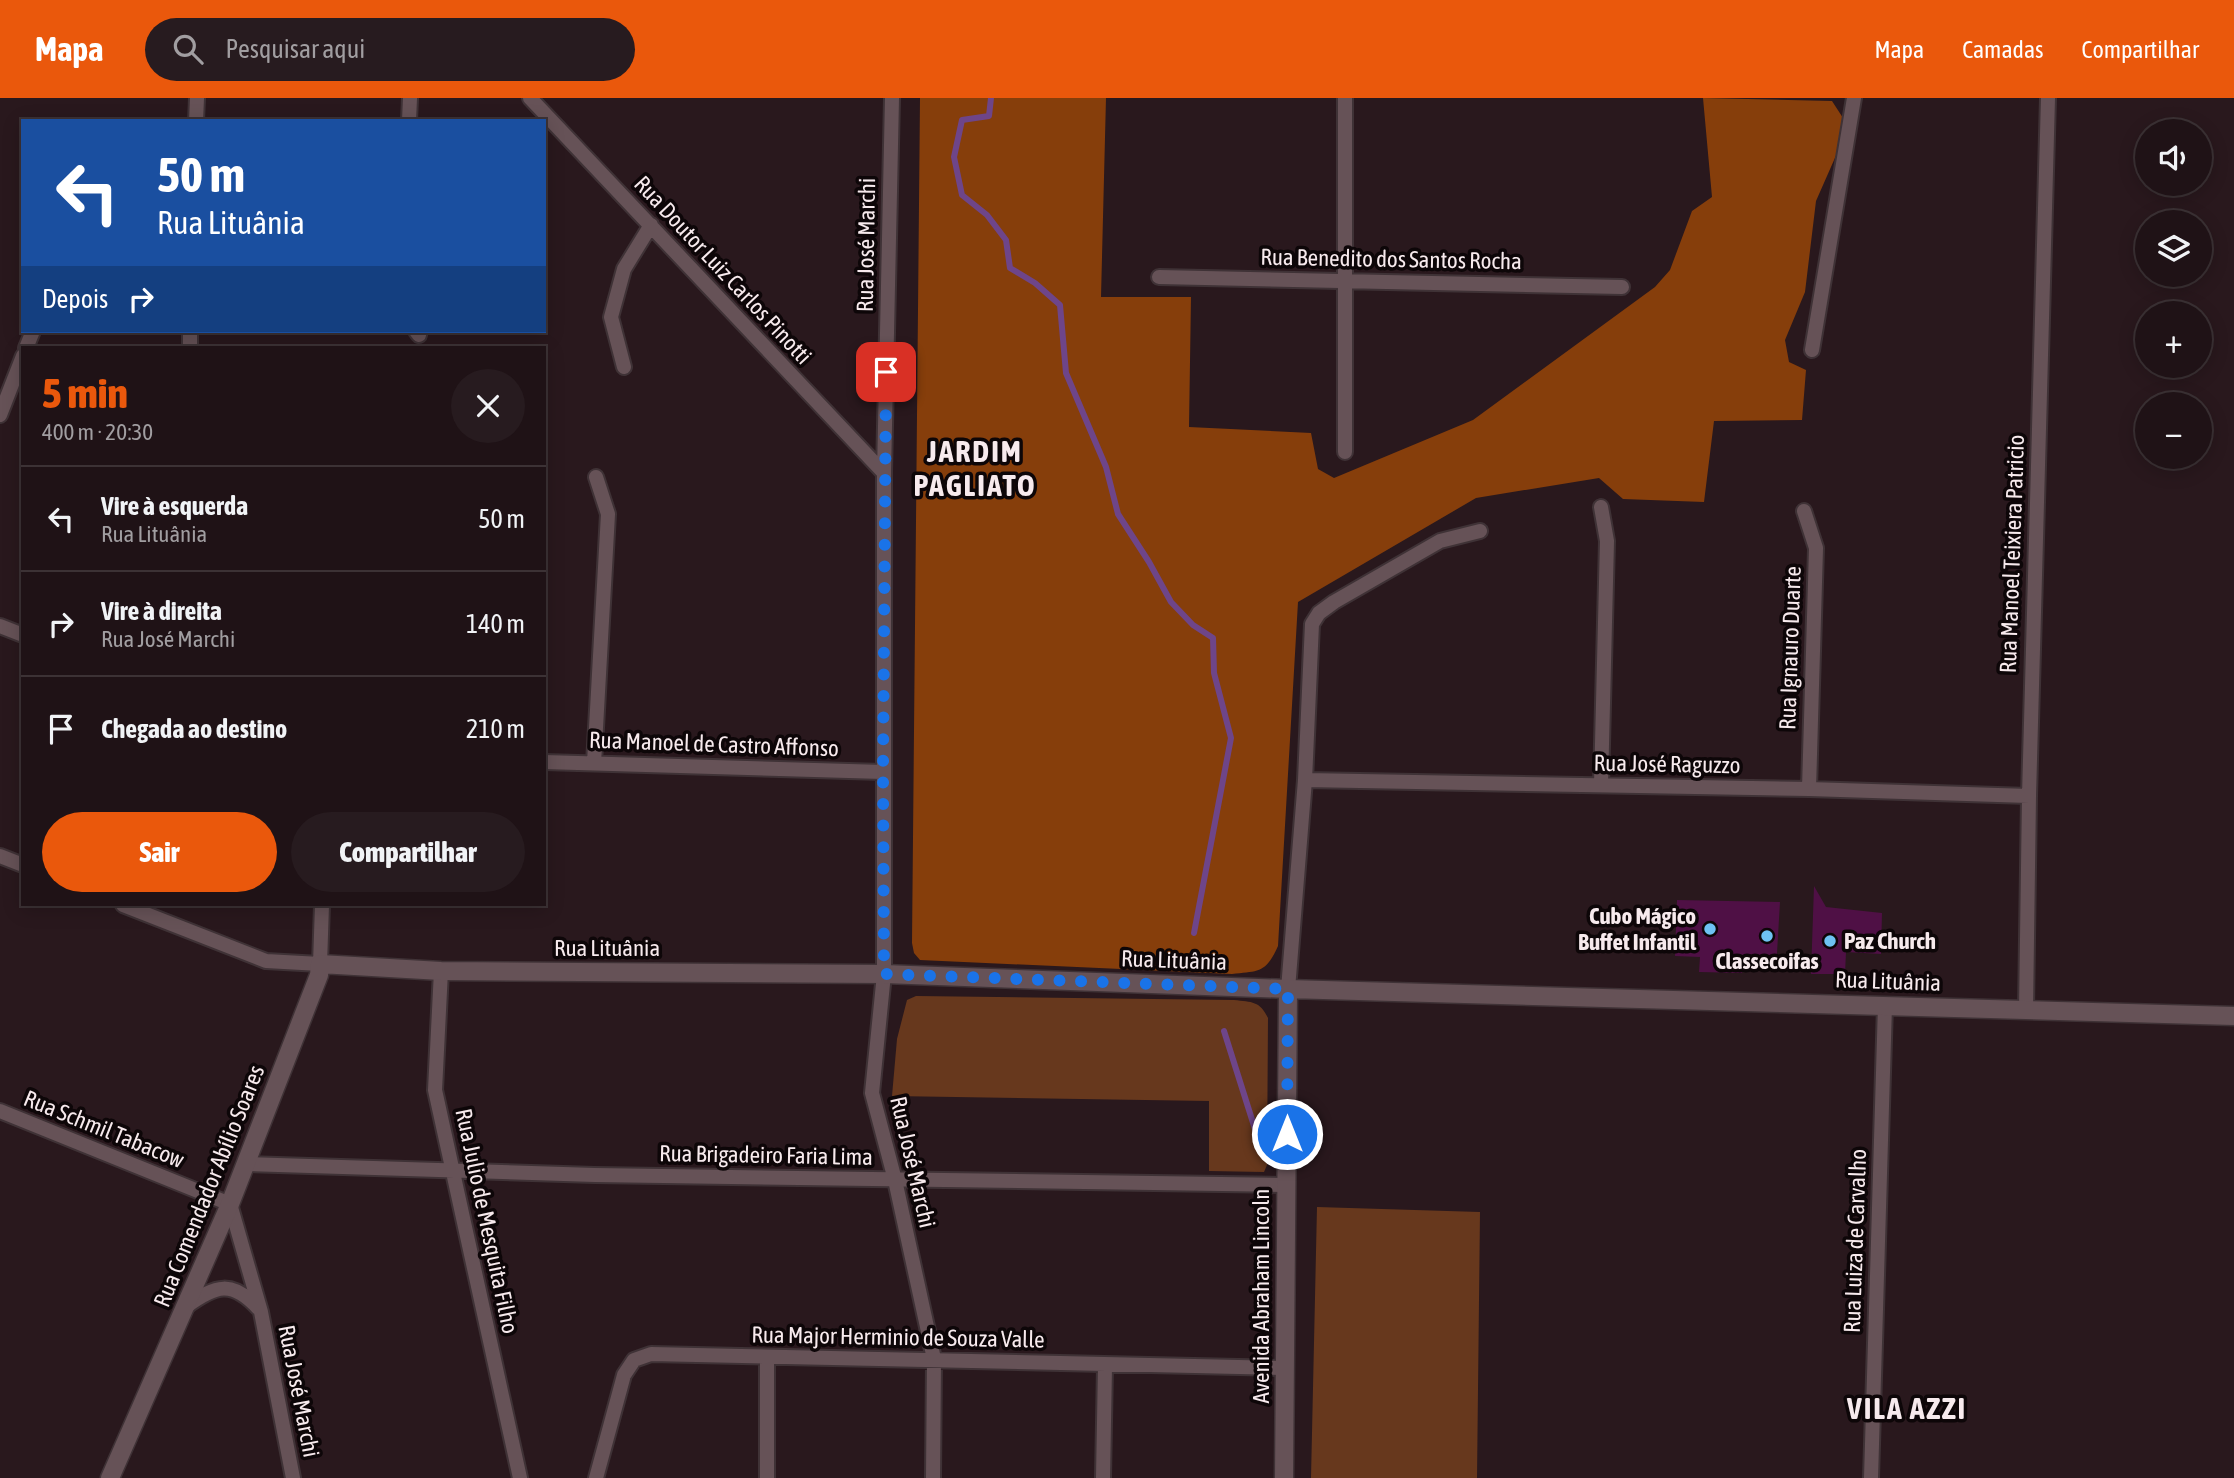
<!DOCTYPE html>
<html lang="pt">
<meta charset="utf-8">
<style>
:root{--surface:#1f1216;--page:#271b1f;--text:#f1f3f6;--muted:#a19ea1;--line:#3c3235;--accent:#ea580c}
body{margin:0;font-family:"Asap Condensed",sans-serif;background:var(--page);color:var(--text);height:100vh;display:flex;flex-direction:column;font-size:26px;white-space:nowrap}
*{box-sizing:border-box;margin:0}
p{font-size:23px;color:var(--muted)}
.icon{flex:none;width:38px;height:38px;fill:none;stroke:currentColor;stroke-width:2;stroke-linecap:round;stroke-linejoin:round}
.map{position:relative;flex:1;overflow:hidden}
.details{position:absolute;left:21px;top:248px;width:525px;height:560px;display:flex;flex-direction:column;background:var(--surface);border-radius:0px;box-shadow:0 4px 18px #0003,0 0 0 2px var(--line)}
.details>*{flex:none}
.top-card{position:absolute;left:21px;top:21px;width:525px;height:214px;border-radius:0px;box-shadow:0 4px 18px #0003,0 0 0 2px var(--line);background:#1a4fa0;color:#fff;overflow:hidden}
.tools{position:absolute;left:2135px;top:21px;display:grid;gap:14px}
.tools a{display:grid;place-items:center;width:77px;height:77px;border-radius:50%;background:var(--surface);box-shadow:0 4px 18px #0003,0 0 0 2px var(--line);font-size:35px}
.pin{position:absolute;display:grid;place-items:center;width:60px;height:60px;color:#fff;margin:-30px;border-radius:14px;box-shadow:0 4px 10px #0006}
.me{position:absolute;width:77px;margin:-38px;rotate:0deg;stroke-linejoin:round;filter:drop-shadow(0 0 5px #0008)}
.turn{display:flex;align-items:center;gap:24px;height:147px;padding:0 21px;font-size:32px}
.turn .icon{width:91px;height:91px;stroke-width:2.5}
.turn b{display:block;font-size:49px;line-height:60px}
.then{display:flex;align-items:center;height:66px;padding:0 21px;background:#0003;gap:14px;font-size:26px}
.round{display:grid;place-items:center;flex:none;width:74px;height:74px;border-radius:37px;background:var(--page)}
.summary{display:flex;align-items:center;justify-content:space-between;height:119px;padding:0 21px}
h1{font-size:42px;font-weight:800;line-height:52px;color:var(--accent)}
.cta{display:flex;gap:14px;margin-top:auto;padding:14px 21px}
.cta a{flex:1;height:80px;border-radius:42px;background:var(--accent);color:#fff;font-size:28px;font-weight:800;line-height:80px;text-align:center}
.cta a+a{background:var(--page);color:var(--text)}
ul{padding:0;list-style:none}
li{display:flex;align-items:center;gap:21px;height:105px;padding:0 21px;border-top:2px solid var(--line)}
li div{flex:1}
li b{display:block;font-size:26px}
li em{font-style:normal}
header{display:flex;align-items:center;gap:42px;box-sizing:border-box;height:98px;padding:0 35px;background:var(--accent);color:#fff}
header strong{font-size:33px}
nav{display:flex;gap:38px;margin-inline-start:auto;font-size:24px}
.search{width:490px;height:63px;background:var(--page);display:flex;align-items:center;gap:18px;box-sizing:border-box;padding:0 24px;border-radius:38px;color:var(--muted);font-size:26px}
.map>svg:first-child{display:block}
.green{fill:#67381d}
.forest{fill:#863e0b}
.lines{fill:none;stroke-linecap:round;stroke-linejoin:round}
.stream{stroke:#6e4589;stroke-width:6}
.building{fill:#4f1045}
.minor-casing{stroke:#3f3236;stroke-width:18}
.tertiary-casing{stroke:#3f3236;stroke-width:21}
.minor{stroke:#665257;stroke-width:14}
.tertiary{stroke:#665257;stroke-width:18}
.route{stroke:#1a73e8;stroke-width:12;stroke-dasharray:0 21.6}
.poi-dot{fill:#6ec2f3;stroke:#0d0608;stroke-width:2.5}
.labels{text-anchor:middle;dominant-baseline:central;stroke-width:7;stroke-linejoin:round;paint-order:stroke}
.street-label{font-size:23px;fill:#f7eaed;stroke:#0d0608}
.poi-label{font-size:23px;font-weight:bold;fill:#f7eaed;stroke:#0d0608;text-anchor:end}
.district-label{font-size:30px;font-weight:bold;letter-spacing:2px;fill:#f7eaed;stroke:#0d0608}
</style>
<header>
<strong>Mapa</strong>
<div class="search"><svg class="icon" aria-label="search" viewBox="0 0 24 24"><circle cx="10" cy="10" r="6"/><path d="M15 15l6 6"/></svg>Pesquisar aqui</div>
<nav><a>Mapa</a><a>Camadas</a><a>Compartilhar</a></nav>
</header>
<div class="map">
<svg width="2234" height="1380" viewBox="0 0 2234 1380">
<rect width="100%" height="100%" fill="#29181d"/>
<path class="green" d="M916,898L1234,902C1252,904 1260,903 1268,920L1267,1067L1264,1074L1209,1073V1003L892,998L897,941L907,902Z
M1317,1109L1480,1114L1477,1380H1311Z"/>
<path class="forest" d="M920,0H1106L1101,199H1191L1189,329L1311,335L1318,371L1334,380L1473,322L1655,189L1670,172L1692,113L1712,99L1703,0L1832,3L1843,20L1838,53L1816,103L1805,194L1785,242L1789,264L1806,272L1802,322L1714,323L1704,404L1623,401L1599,380L1476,400L1298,504L1278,848C1266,875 1259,873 1232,876L920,862L914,855L912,845Z"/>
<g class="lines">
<path class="stream" d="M991,0L989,18L962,22L954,59L962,97L987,117L1006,142L1010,170L1035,185L1060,207L1066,275L1106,369L1118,416L1149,464L1171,504L1193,527L1213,540L1214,575L1231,640L1194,835
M1224,933L1261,1050"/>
</g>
<path class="building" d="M1814,788L1826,809L1882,815L1881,856L1846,854L1845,876H1811Z
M1677,802L1780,804L1776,872H1742V875L1699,874L1700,859L1675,858Z"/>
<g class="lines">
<g class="minor-casing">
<path id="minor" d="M530,0L884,375
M892,0L884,375V876L872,995L895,1082L934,1261L933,1380
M1345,0V354
M196,23L197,0
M409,23L410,0
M1159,179L1622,189
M416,233L419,237
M26,250L33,233
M190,250V233
M1812,252L1854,0
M624,269L611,219L624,171L651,127
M0,317L23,258
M1804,413L1816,450L1809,691
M0,528L23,537
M544,664L883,674
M594,665L608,416L596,379
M1305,682L1809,691L2029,698
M1601,687L1607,443L1601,409
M0,758L23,767
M123,807L266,863L320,866L322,807
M441,873L435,992L520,1380
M1288,891L1305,682L1312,526L1319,515L1334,504L1440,443L1480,433
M2026,912L2029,698L2048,0
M0,1013L230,1106L261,1214L293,1380
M245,1066L595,1077L1286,1087
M187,1208C216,1187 232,1182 258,1210
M596,1380L624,1277L634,1262L651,1256L1286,1270
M767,1380V1259
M1103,1380L1105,1268
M1871,1380L1885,907"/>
</g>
<g class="tertiary-casing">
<path id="tertiary" d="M110,1380L230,1106L319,877L320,866L441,873L884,876L1288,891L2234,918
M1284,1380L1288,891"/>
</g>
<use href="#minor" class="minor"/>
<use href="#tertiary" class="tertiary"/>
</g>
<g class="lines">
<path class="route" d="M886,274L883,674L884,876L1288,891L1287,1036"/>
</g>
<g class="poi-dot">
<circle cx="1710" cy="831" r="7"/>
<circle cx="1767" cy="838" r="7"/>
<circle cx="1830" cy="843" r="7"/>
</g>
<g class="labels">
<g class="street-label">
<text transform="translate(866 147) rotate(-89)">Rua José Marchi</text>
<text transform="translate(1391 161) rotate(1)">Rua Benedito dos Santos Rocha</text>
<text transform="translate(723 172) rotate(47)">Rua Doutor Luiz Carlos Pinotti</text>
<text transform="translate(2012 456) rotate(-88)">Rua Manoel Teixiera Patricio</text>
<text transform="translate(1790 550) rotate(-88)">Rua Ignauro Duarte</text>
<text transform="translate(714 646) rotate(2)">Rua Manoel de Castro Affonso</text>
<text transform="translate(1667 666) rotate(1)">Rua José Raguzzo</text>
<text x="607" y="850">Rua Lituânia</text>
<text transform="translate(1174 862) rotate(2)">Rua Lituânia</text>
<text transform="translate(1888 883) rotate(2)">Rua Lituânia</text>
<text transform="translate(104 1031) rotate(22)">Rua Schmil Tabacow</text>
<text transform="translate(766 1057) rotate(1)">Rua Brigadeiro Faria Lima</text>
<text transform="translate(913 1064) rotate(77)">Rua José Marchi</text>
<text transform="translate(209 1088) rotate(-68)">Rua Comendador Abílio Soares</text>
<text transform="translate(487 1123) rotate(78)">Rua Julio de Mesquita Filho</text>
<text transform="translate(1855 1143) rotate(-88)">Rua Luiza de Carvalho</text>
<text transform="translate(1261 1198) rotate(-90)">Avenida Abraham Lincoln</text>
<text transform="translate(898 1239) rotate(1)">Rua Major Herminio de Souza Valle</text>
<text transform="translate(299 1293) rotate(79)">Rua José Marchi</text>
</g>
<g class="poi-label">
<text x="1696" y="818">Cubo Mágico<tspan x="1696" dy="26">Buffet Infantil</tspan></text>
<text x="1844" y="843" text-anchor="start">Paz Church</text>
<text x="1767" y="863" text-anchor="middle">Classecoifas</text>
</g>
<g class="district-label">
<text x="975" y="353">JARDIM<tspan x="975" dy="34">PAGLIATO</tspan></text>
<text x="1907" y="1310">VILA AZZI</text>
</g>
</g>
</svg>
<div class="tools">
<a><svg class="icon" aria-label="sound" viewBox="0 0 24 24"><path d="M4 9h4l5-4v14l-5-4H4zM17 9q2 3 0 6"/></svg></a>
<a><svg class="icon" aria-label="layers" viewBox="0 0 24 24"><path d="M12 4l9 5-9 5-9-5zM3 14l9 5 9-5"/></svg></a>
<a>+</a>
<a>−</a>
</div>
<div class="pin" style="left:886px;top:274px;background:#d93025"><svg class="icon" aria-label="arrive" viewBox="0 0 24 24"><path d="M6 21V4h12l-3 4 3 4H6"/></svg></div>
<svg class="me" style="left:1287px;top:1036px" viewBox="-20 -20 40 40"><circle r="17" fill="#1a73e8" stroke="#fff" stroke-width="3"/><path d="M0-11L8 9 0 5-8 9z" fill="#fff"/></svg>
<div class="top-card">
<div class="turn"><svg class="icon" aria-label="left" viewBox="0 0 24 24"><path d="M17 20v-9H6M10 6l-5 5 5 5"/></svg><div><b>50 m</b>Rua Lituânia</div></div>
<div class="then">Depois<svg class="icon" aria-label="right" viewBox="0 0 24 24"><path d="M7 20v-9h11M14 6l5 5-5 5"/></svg></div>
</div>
<section class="details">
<div class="summary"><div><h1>5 min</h1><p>400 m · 20:30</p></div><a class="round"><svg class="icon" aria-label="close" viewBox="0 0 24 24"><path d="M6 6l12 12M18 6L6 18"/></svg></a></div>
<ul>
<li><svg class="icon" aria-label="left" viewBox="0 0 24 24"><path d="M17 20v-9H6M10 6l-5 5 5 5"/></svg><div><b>Vire à esquerda</b><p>Rua Lituânia</p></div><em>50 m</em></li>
<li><svg class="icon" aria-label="right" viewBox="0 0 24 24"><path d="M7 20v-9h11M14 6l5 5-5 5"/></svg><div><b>Vire à direita</b><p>Rua José Marchi</p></div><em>140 m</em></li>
<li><svg class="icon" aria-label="arrive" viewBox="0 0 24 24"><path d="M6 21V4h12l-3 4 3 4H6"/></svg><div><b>Chegada ao destino</b></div><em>210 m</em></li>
</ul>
<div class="cta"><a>Sair</a><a>Compartilhar</a></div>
</section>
</div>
